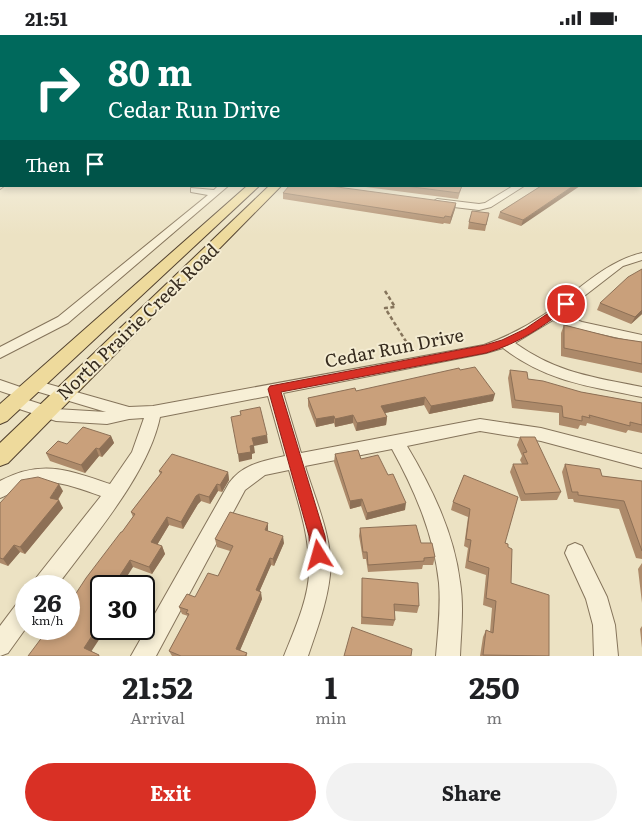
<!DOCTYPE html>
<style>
:root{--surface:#fff;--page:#f2f2f2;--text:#202124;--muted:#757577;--accent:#d93025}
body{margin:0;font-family:Literata,serif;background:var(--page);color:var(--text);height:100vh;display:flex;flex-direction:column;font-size:19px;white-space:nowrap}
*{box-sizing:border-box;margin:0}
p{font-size:16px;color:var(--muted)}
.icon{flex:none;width:28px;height:28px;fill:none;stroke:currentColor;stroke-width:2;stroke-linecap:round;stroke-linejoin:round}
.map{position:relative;height:621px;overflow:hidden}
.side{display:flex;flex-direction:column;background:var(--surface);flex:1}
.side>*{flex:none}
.banner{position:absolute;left:0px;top:0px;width:642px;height:152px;box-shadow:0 2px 8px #0003;background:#00695c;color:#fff;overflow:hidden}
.speed{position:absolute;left:15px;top:540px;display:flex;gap:10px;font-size:25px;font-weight:700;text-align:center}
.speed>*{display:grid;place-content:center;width:65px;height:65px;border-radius:50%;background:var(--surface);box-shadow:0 2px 8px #0003;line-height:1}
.speed small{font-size:12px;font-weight:400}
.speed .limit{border:2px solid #111;border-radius:8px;background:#fff;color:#111}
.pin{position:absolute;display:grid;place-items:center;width:42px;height:42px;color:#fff;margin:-21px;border:2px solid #fff;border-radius:50%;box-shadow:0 1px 5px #0007}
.me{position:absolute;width:55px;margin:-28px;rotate:352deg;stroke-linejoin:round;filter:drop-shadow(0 0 4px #0008)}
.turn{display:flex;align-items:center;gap:18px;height:105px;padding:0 25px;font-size:22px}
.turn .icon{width:65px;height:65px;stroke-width:2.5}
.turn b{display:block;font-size:35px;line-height:42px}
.then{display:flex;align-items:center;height:48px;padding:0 25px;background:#0003;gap:10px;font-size:19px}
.eta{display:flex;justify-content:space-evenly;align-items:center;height:85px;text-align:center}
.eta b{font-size:30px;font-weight:700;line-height:35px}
.button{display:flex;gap:10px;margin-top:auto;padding:10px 25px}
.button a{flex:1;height:58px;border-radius:30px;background:var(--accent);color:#fff;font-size:20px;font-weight:700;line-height:58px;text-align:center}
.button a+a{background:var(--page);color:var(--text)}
.status{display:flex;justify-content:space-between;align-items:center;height:35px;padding:0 25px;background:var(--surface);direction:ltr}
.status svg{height:14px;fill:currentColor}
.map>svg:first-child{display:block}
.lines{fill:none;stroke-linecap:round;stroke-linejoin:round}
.minor-casing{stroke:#85745b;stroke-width:2}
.major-casing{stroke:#53422f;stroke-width:2}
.path{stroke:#85745b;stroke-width:2.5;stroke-dasharray:4 2.5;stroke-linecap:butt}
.minor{fill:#f7efd6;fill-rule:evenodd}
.major{fill:#eeda9c;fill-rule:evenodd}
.wall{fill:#ad8a6a}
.shaded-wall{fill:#8d7056}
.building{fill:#c9a07b;stroke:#8d7056}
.route{fill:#d93025;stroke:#8d1f18}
.labels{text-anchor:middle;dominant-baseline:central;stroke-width:4;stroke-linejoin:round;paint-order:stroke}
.street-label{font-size:18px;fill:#362b1e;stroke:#f4ecd2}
</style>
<div class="status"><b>21:51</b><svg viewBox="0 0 49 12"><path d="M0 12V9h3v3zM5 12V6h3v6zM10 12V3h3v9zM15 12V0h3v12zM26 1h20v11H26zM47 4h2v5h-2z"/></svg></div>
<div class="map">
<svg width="642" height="621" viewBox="0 0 642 621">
<rect width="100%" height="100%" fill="#ece2c3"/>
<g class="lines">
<g class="minor-casing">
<path id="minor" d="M1,147V151H4L0,154Z
M218,151H228L68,288L0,323V312L58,282L208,160L191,157V153L214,155Z
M513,151H524L491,172L479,175L437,170L432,167L437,164L479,169L485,168Z
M642,218V225L623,231L561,279L582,287L642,300V308L573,293L553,285L515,308C557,338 593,342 642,352V362C589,351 548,347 503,313L486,318L283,358L301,418L480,384L541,393L642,419V433L541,406L480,396L407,411C432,453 454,498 460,547C464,572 461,596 460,621H436C438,597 441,572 439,548C434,500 415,456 392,414L305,431C315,464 334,506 330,540C327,568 317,594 308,621H284C294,596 309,563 309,536C310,501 298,468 289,435L265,440L245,455L156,621H131L229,448C243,429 263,426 285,421L268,361L160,382C148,440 92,503 57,551H33L36,543L101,461C78,453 53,442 28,450C18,453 10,459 0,463V446C42,424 68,435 110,449L132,417L144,383L129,384L107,389L56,386L10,371L7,367L10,363L15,361L0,356V345L29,355L32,359L29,363L25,364L56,374L106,377L29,354L26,350L29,346L34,345L129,372L153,371L484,310C506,302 526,292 545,279C577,257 604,227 642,218Z
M575,508L582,511L607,562L615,590L618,621H594L593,590L586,564L565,518L568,511Z
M26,564V593L8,618L0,621V591L18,567Z"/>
</g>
<g class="major-casing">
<path id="major" d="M247,151H259L7,386L0,389V369Z
M269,151H281L8,428L0,431V408Z"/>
</g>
<path class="path" d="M385,256L395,272L385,273L412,316"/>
<use href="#minor" class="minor"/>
<use href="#major" class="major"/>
</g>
<path class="wall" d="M358,151H462L458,164Z
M541,151L521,191L498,183L500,177Z
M283,158L456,168L455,174L450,189L444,188L443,189L283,164Z
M489,178L485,196L468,194L469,187Z
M600,268L642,279L631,289L597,275Z
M564,290L615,303L642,307V338L561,321V298Z
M510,335L528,344L581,357L642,368V398L628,395L626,398L587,388L586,391L580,390L578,394L559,390V378L512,373L508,343Z
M356,356L493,366L429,379L424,370L385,378L387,382L386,390L356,396L353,388L335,392L334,388L316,392L308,371V363Z
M111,401L114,408L102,422L99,421L85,438L50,426L46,418L67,409Z
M520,402L561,457L557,465L521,466L510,437L513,429H522L520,425L522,421L517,410Z
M335,419L361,424L388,440L405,475L366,485L361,471L350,474L334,427Z
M565,429L602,441L642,446V524L636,523L619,474L574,467L573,464H568L562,437Z
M159,436L228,437L229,445L222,457L218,456L210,469L201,466L198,469L183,494L169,490L157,510L162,511L165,519L152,539L133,532L101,551L91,616L99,620L100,621H28L49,598L122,497L133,482L131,477L160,439Z
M464,440L508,512L511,548L549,621H480L483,602L486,595L490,597L492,573L483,570L486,540L465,533L468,513L464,511L468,482L451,475L453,467Z
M63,456L58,465L63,473L25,519L20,517L8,531L0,528V468Z
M360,493L421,508L435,522L433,530H423L422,534L368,537L366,524H363L359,501Z
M268,496L284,508L274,531L271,530L259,557L262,564L240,615L247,618V621H172L169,616L188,581L182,579L179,572L195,562L218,541L230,516L217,512L215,504Z
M642,528V568L638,534Z
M362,543L419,571L417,578L394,576L395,585L393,591L361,589Z
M642,591V613L640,594Z"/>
<path class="shaded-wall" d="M573,151H580L521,191L523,185Z
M456,168L455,174L450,189L451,182Z
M642,275V279L631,289L635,282Z
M495,359L493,366L429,379L431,371Z
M425,362L424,370L380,379L381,371Z
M353,380V388L335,392V384Z
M334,381V388L316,392V384Z
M387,382L386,390L356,396L357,388Z
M267,400L268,408L254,411L255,418L252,419V424L239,427L238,419L250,411L252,403Z
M111,401L114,408L102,422L99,414Z
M96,413L99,421L85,438L81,430Z
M228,437L229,445L222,457L220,450Z
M59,449L63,456L54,470L50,463Z
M217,449L218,456L210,469L209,462Z
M199,459L201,466L198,469L183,494L181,487L196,461Z
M362,464L361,471L350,474V466Z
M59,465L63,473L25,519L20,512Z
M406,468L405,475L366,485L367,478Z
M167,482L169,490L154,515L151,507Z
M268,488V496L265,495Z
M283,501L284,508L274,531L273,524Z
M14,510L20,517L8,531L3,524Z
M162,511L165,519L152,539L149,532Z
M270,523L271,530L257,562L256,555Z
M130,525L133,532L121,551H113Z
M261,557L262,564L238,620L236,614Z
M101,587V594H106L89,620L84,613Z"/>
<path class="building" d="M289,151H330L456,168L451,182L445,181L444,183L283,158Z
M405,151H462L459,158Z
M541,151H573L523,185L500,177Z
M472,176L489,178L486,190L469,187Z
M642,234V275L635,282L600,268L628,242Z
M564,290L615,303L642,307V329L564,313Z
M475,332L495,359L431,371L425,362L381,371L387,382L357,388L353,380L335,384L334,381L316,384L308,363L355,353L356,356L459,333L460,335Z
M510,335L527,337L528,344L543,346L581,357L642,368V390L630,387V391L589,380L590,383L582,381V386L563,382L562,371L515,365Z
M260,372L267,400L252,403L254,410L250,411L251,417L238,419L231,382L241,380L240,376Z
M83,392L111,401L99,414L96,413L81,430L46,418L58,406L67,409Z
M520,402H535L561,457L525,459L513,429H528L523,418L527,417Z
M358,415L361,424L378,420L388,440L393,439L406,468L367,478L362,464L350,466L335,419Z
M172,419L228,437L220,450L217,449L209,462L199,459L196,461L181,487L167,482L151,507L162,511L149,532L130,525L113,551H101V587L84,613L99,620L98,621H28L46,597L49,598L52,594H69V569L86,543L121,497H122L135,479L131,477L162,437L159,436Z
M565,429L600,434L602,441L642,446V516L624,466L578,460V457H572Z
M464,440L518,462L505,508L508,509V512L512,514L511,548L549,560V621L483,620L486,595L493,598L496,566L486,563L489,533L468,526L471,505L466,504L470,474L453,467Z
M38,442L59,449L50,463L59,465L20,512L14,510L3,524L0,523V468L21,445Z
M230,477L268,488L265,495L283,501L273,524L270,523L256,555L261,557L236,614L247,618L245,621H181L169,616L189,579L186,578L188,575L179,572L187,559L195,562L208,538L218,541L233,511L215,504Z
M416,490L421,508H432L435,522L424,523V526L368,530L367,517H363L360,493Z
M362,543L418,548L419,571L394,569L395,585L362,582Z
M352,592L412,614L411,621H344Z"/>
<linearGradient id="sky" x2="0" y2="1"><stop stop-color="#8db8d5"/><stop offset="0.56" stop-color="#f6f2e4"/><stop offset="1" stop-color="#f6f2e4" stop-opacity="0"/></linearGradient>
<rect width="642" height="200" fill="url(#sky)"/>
<path class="route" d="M566,266L570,267L571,269L570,271C542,292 520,308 486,318L281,357L325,501L327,520L325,525L319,528L313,525L310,520L309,501L268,354L270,351L485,310L502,305L525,294Z"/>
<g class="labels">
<g class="street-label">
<text transform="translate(137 286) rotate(-44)">North Prairie Creek Road</text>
<text transform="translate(394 312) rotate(-11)">Cedar Run Drive</text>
</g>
</g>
</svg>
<div class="speed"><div>26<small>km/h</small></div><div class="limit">30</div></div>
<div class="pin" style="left:566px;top:269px;background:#d93025"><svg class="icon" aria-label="arrive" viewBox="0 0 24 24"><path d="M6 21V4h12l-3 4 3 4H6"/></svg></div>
<svg class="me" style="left:319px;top:520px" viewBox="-20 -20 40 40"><path d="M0-17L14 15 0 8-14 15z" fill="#d93025" stroke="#fff" stroke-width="4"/></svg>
<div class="banner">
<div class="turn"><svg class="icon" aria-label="right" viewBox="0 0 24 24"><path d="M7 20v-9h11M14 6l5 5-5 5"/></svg><div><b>80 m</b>Cedar Run Drive</div></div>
<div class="then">Then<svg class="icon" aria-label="arrive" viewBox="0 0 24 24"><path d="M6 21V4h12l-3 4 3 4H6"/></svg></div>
</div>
</div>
<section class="side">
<div class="eta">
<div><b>21:52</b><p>Arrival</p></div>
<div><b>1</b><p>min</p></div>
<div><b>250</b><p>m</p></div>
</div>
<div class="button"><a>Exit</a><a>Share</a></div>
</section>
